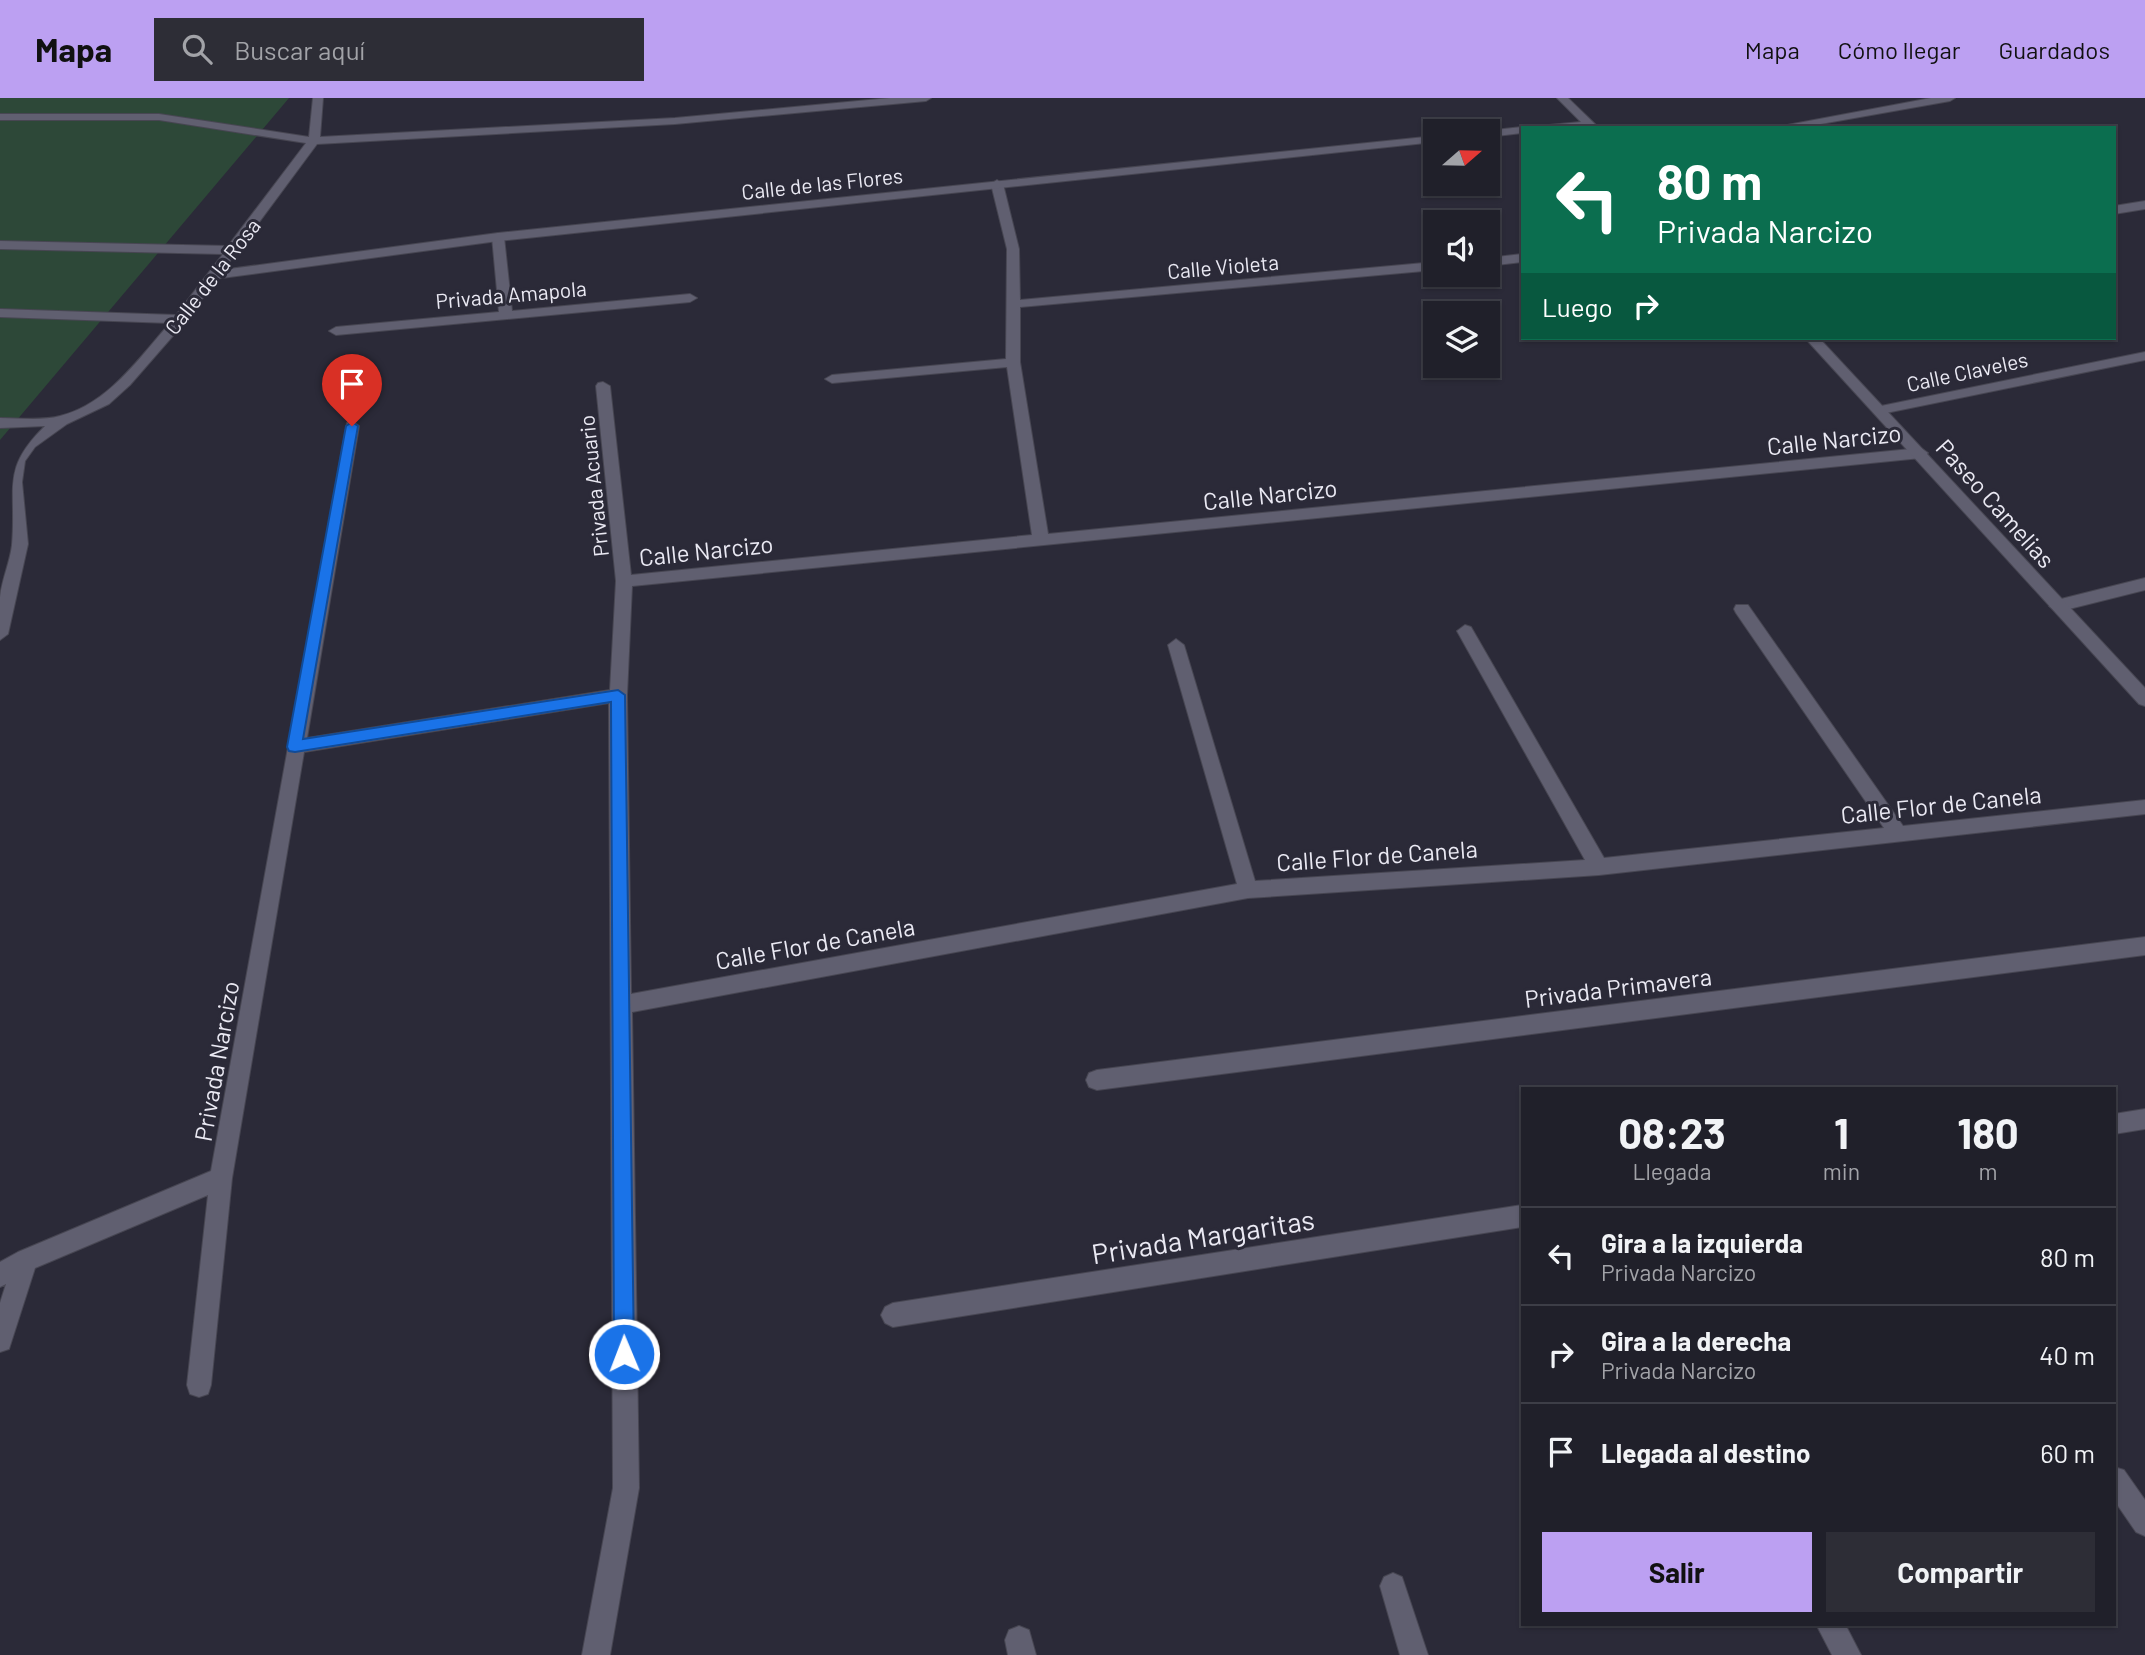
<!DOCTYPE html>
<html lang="es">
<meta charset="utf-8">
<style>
:root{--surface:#20202a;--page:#2d2d36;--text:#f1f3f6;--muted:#a2a3a8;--line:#3d3e47;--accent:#bca0f2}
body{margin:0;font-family:Barlow,sans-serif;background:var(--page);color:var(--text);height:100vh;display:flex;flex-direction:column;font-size:26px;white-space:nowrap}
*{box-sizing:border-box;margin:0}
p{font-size:23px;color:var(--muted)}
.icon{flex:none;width:38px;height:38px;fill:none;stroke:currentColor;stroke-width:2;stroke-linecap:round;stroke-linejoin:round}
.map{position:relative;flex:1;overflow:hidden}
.panel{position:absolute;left:1521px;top:989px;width:595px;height:539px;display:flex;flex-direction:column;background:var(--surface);border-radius:0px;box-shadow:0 2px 5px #0004,0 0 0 2px var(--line)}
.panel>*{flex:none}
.banner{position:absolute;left:1521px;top:28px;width:595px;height:214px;border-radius:0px;box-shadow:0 2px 5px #0004,0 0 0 2px var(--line);background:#0b6e4f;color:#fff;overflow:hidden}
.needle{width:46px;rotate:70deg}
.buttons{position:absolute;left:1423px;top:21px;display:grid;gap:14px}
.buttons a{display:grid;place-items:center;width:77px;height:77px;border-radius:0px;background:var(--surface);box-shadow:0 2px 5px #0004,0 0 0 2px var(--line);font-size:35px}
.pin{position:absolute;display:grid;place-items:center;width:60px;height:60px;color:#fff;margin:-72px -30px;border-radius:50% 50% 50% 0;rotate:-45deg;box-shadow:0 0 7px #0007}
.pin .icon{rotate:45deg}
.me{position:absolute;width:77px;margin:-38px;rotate:359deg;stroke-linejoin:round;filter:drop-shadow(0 0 5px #0008)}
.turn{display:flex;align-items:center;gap:24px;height:147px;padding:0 21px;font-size:32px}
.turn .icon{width:91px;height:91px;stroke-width:2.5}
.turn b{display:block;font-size:49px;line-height:60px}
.then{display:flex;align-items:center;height:66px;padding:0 21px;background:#0003;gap:14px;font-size:26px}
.eta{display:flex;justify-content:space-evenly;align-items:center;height:119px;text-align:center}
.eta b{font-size:42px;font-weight:700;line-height:49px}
.action{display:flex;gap:14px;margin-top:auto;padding:14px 21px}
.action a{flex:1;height:80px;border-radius:0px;background:var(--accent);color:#111;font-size:28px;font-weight:700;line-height:80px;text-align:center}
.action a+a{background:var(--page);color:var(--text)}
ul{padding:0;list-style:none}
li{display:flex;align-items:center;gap:21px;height:98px;padding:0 21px;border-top:2px solid var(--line)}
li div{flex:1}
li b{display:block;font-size:26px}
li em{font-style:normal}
header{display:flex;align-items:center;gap:42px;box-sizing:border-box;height:98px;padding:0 35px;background:var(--accent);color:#111}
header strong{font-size:33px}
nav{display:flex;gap:38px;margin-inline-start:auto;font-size:24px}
.search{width:490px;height:63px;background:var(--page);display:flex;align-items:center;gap:18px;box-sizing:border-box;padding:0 24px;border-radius:0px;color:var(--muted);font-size:26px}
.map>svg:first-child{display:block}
.green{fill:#2d4838}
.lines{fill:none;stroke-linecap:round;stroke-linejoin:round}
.minor-casing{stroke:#474652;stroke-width:2}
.tertiary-casing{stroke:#474652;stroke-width:2}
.minor{fill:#605f70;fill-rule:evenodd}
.tertiary{fill:#605f70;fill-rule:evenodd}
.route{fill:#1a73e8;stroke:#114b97;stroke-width:2}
.labels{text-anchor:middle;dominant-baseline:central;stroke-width:6;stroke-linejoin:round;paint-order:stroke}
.far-street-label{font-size:21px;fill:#eae9f3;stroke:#2b2a38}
.street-label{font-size:24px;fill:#eae9f3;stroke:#2b2a38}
.near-street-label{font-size:28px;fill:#eae9f3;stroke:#2b2a38}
</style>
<header>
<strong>Mapa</strong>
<div class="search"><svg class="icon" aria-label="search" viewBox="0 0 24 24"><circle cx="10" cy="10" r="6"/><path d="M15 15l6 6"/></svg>Buscar aquí</div>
<nav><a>Mapa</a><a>Cómo llegar</a><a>Guardados</a></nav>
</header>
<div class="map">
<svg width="2145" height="1557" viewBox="0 0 2145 1557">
<rect width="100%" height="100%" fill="#2b2a38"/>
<path class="green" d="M0,0H289L0,342Z"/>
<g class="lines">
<g class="minor-casing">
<path id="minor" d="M313,0H323L320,39L675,20L890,0H931L926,3L675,26L317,46L185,224L130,287L109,306L67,326L35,349L25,363L22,384L28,446L8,536L0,542C0,528 0,513 0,499C2,481 10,464 12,447C17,389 0,372 45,328L0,330V320C19,320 42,323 60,318C108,306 139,260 170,225L0,219V211L176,217L223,156L0,151V143L228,148L306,45L159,22H0V16H159L309,39Z
M997,82L1003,86L1019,151L1020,202L1435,164V172L1020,209V264L1048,436L1921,350L1928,355L1921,360L632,488L627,597L631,896L1237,786L1168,547L1176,541L1184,547L1255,783L1585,762L1457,533L1465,527L1471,529L1604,760L1884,730L1736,515L1734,511L1736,507H1748L1903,728L2145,702V716L1599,777L1248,800L632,914L639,1390L610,1557H582L613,1390L609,605L304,654L232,1080L211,1287L208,1296L199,1299L190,1296L187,1287L208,1097L35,1170L9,1251L0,1254V1205L6,1186L0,1189V1164L18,1154L211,1073L347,325L352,323L359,328L307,640L610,592L616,483L596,288L598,285L603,284L610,288L631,477L1032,437L1007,269L832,285L825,281L832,277L1006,261L1007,151L991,86Z
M2145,103V111L2114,116V108Z
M498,135L504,139L512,213L690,196L697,200L690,204L336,237L329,233L336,229L499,214L492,139Z
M1522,156V164L1488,168V160Z
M2145,254V262L1881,316L1874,312L1881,308Z
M2145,480V492L2057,514L2049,508L2057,502Z
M2145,839V857L1097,992L1089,989L1086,982L1089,975L1097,972Z
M2145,1011V1031L2114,1036V1016Z
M1522,1107V1129L893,1229L885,1225L881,1217L885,1209L893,1205Z
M2114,1369L2124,1372L2145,1402V1438L2136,1434L2114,1402Z
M1393,1475L1402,1479L1428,1557H1400L1380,1488L1384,1479Z
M1816,1526H1845L1861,1557H1832Z
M1019,1528L1029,1532L1036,1557H1008L1005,1542L1009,1532Z"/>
</g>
<g class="tertiary-casing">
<path id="tertiary" d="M1557,0H1568L1599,30H1544L1549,27L1581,24Z
M1931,0H1955L1950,3L1798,30H1772Z
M1522,29L1526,30H1522V35L1488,39L1485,33Z
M1435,38V44L498,143L214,181L208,177L214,173L498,135Z
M1805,240H1819L2145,590V608L2139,606Z"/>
</g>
<use href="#minor" class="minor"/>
<use href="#tertiary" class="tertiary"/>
</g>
<path class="route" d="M352,324L358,328L303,641L618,592L625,597L634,1256L632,1263L624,1266L617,1263L614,1256L611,604L295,654L289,653L287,649L346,328Z"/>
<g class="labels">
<g class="far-street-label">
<text transform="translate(822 85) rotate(-6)">Calle de las Flores</text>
<text transform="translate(1223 168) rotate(-5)">Calle Violeta</text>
<text transform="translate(212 178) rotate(-52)">Calle de la Rosa</text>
<text transform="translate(511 196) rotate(-5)">Privada Amapola</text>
<text transform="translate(1967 273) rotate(-12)">Calle Claveles</text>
<text transform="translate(593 388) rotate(-96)">Privada Acuario</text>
</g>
<g class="street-label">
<text transform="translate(1834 341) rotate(-6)">Calle Narcizo</text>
<text transform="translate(1270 396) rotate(-6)">Calle Narcizo</text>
<text transform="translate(1996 405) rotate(48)">Paseo Camelias</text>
<text transform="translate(706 452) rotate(-6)">Calle Narcizo</text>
<text transform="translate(1941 706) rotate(-6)">Calle Flor de Canela</text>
<text transform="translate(1377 757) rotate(-4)">Calle Flor de Canela</text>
<text transform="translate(815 845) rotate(-10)">Calle Flor de Canela</text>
<text transform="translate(1618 889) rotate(-7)">Privada Primavera</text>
<text transform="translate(216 963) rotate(-80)">Privada Narcizo</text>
</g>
<g class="near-street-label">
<text transform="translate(1203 1138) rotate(-9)">Privada Margaritas</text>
</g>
</g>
</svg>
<div class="buttons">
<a><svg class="needle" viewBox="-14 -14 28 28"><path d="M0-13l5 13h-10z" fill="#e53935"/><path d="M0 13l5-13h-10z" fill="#a2a3a8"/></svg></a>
<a><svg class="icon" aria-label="sound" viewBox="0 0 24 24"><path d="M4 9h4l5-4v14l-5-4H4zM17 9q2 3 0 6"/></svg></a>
<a><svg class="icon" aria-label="layers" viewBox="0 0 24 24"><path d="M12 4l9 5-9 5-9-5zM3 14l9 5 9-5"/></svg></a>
</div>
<div class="pin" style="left:352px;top:328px;background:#d93025"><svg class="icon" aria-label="arrive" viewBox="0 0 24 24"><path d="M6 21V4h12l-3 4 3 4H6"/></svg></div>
<svg class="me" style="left:624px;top:1256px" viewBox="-20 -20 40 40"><circle r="17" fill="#1a73e8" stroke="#fff" stroke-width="3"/><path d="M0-11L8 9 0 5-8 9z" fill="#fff"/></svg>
<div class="banner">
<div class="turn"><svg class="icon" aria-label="left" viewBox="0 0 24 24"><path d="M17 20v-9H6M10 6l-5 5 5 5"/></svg><div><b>80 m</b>Privada Narcizo</div></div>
<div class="then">Luego<svg class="icon" aria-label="right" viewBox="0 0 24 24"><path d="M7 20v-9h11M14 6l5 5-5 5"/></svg></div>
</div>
<section class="panel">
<div class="eta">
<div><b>08:23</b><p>Llegada</p></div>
<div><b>1</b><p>min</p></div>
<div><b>180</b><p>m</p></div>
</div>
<ul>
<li><svg class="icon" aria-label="left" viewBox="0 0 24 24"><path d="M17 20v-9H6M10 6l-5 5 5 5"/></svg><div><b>Gira a la izquierda</b><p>Privada Narcizo</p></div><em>80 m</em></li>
<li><svg class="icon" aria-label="right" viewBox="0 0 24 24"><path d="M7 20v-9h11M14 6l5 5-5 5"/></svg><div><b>Gira a la derecha</b><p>Privada Narcizo</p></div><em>40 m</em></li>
<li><svg class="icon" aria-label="arrive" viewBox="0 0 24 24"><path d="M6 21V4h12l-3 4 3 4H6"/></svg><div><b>Llegada al destino</b></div><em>60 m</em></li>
</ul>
<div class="action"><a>Salir</a><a>Compartir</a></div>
</section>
</div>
